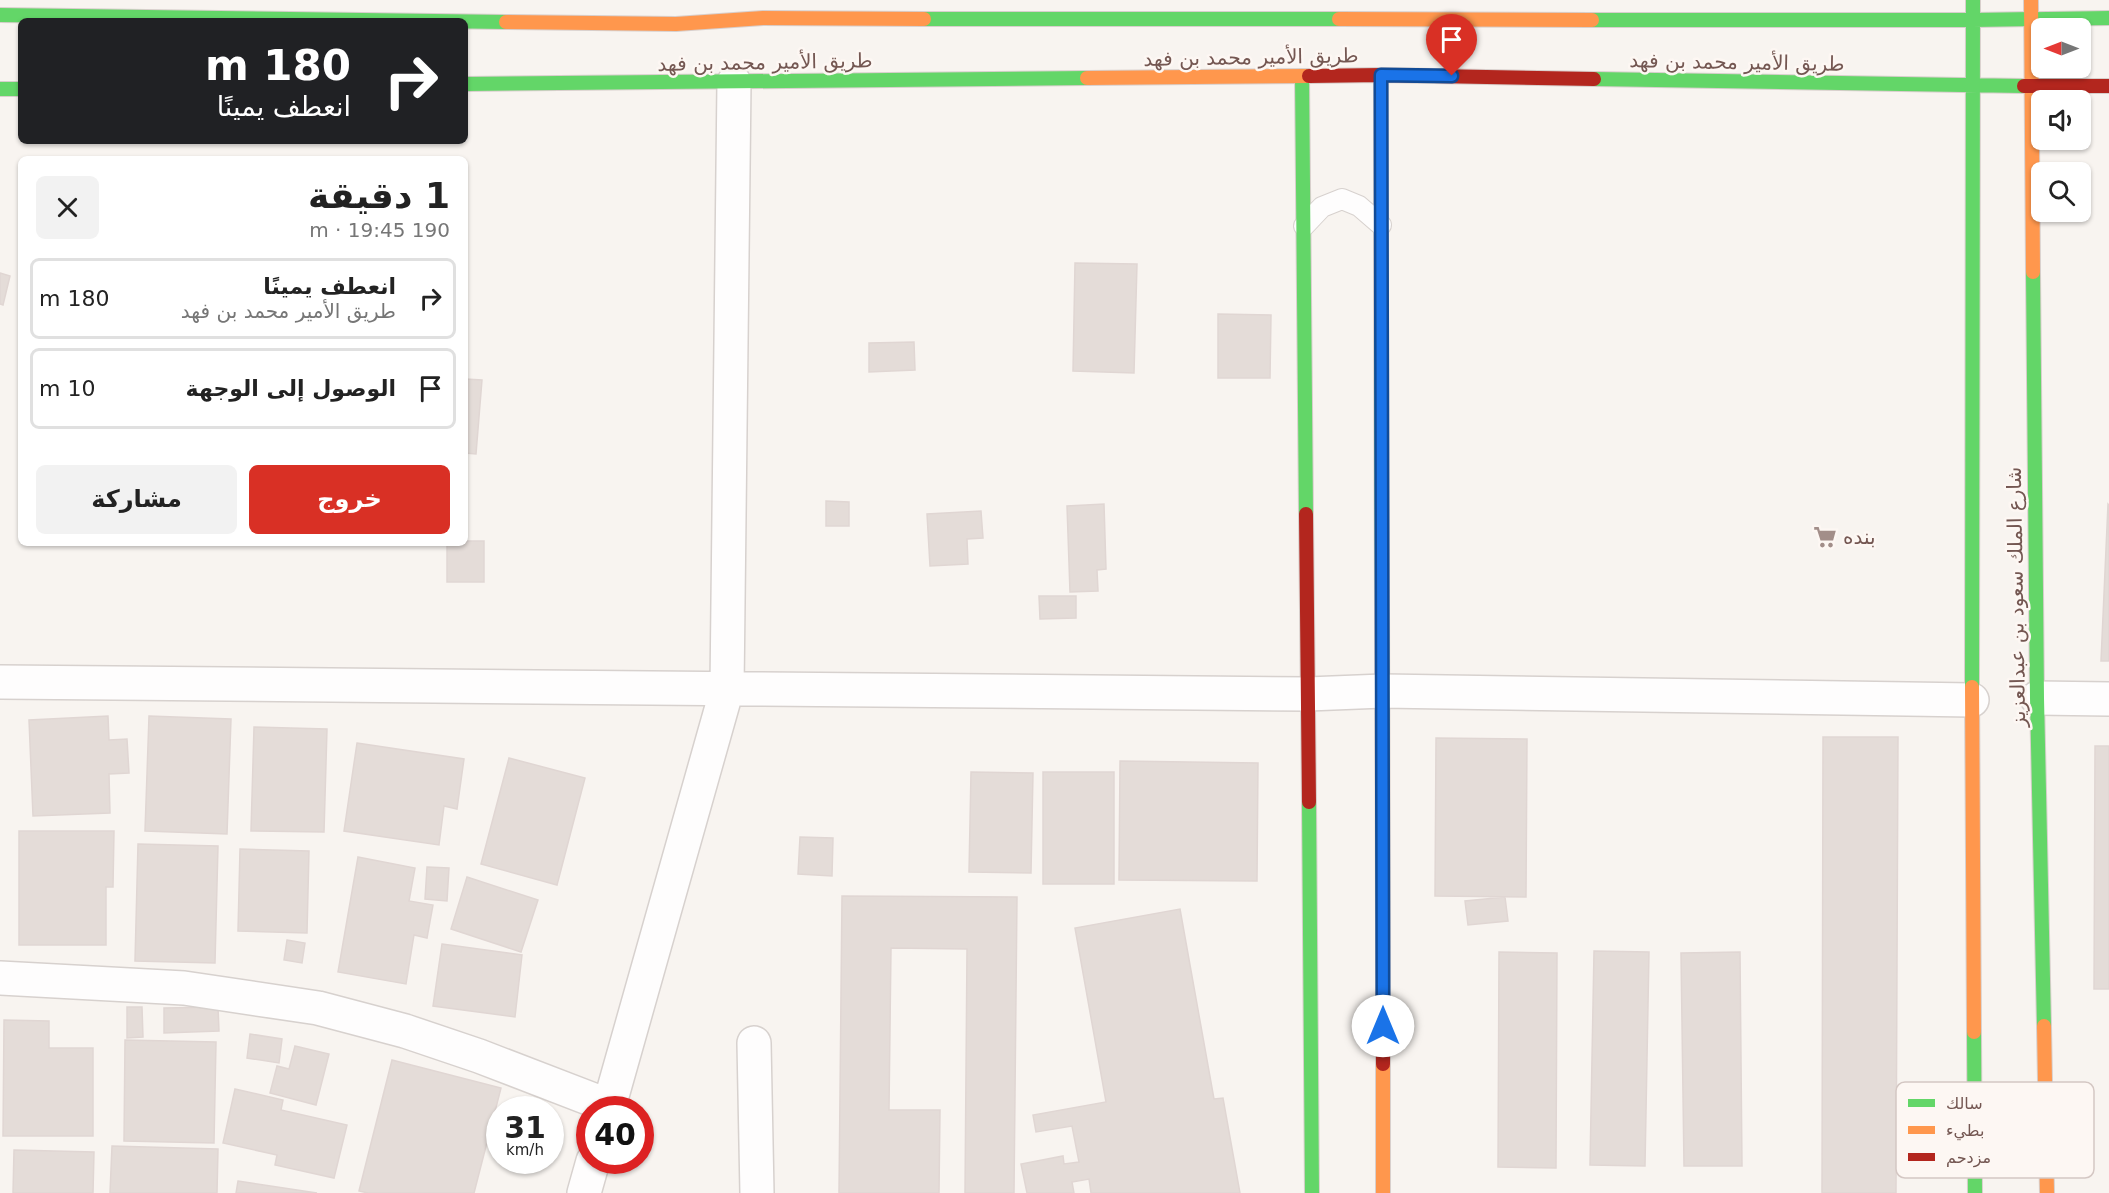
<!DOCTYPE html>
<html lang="ar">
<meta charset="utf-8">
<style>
:root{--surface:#fff;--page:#f2f2f2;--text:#222;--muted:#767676;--line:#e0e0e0;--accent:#d93025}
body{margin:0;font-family:"DejaVu Sans","Noto Sans Arabic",sans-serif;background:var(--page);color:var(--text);direction:rtl;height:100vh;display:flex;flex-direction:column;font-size:22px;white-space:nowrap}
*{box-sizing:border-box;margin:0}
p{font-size:20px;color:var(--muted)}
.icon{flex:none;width:33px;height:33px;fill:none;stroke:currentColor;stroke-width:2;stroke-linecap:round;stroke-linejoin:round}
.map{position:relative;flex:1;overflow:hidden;direction:ltr}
.drawer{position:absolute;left:18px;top:156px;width:450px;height:390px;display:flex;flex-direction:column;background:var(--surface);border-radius:9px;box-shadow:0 2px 4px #0004;direction:rtl}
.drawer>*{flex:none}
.banner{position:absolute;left:18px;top:18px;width:450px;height:126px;border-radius:9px;box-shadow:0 2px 4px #0004;direction:rtl;background:#202124;color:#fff;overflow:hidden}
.needle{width:39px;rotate:270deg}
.fabs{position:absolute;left:2031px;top:18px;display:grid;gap:12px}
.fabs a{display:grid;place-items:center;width:60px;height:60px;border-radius:9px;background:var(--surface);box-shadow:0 2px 4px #0004;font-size:30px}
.speed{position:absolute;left:486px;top:1096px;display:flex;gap:12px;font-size:30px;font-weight:700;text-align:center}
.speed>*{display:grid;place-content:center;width:78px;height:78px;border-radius:50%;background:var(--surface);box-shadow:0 2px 4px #0004;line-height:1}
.speed small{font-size:15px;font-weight:400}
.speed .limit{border:9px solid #d22;background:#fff;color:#111}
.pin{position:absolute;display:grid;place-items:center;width:51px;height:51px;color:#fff;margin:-62px -26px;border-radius:50% 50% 50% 0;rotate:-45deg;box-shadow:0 0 6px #0007}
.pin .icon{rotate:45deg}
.me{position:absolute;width:66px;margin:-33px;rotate:0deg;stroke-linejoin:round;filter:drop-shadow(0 0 4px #0008)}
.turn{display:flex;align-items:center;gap:21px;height:126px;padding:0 18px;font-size:27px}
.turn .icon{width:78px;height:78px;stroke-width:2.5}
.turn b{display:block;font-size:42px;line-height:51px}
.round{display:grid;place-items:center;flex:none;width:63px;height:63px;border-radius:9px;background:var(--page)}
.summary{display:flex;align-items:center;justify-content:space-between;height:102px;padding:0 18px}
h1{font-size:36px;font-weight:700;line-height:45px}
.action{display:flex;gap:12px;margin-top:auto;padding:12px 18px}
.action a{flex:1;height:69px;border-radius:9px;background:var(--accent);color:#fff;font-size:24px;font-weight:700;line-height:69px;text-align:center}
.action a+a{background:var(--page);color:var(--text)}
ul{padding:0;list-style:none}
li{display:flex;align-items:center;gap:18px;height:81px;margin:0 12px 9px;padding:0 6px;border:3px solid var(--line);border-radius:9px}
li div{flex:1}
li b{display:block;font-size:22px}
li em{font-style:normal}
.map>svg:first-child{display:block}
.building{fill:#e4dcd8;stroke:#e0d6d3;stroke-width:1.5}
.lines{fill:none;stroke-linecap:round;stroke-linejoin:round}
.lane-casing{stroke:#d7d1ce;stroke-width:22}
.street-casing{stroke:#d7d1ce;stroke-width:36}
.fast-casing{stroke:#d8cfcc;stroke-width:16}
.slow-casing{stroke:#d8cfcc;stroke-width:16}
.jam-casing{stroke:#d8cfcc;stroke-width:16}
.lane{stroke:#fefdfd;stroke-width:20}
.street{stroke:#fefdfd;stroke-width:33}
.fast{stroke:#63d668;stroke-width:14}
.slow{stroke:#ff974d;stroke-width:14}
.jam{stroke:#b3261e;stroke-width:14}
.route-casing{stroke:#114b97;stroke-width:15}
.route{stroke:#1a73e8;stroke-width:10}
.labels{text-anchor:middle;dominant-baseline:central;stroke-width:5;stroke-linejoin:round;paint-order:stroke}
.street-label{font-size:20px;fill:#745752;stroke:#fdf7f3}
.poi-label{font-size:20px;fill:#745752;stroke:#fdf7f3;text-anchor:start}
.key{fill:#fdf7f3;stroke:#d4c7c3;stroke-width:1.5}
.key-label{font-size:16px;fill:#745752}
</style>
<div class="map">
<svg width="2109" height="1193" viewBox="0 0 2109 1193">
<rect width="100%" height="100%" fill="#f8f4f0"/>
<path class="building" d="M1075,263L1137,264L1134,373L1073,371Z
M0,273L10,276L3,305L0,304Z
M1218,314L1271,315L1270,378H1218Z
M914,342L915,370L869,372V343Z
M465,379L482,380L476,454L465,453Z
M826,501L849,502V526H826Z
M1104,504L1106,569L1097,570L1098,591L1070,592L1067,506Z
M2108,504L2109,505V661H2101Z
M981,511L983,538L967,539L968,564L930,566L927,514Z
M465,541H484V582H447V543H465Z
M1039,596H1076V618L1040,619Z
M108,716L109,740L127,739L129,773L109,774L110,813L33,816L29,720Z
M149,716L231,719L227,834L145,831Z
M254,727L327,729L324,832L251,831Z
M1823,737H1898L1896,1193H1822Z
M1436,738L1527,739L1526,897L1435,896Z
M357,743L464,759L457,809L444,806L439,845L344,831Z
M2095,746H2109V989H2094Z
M509,758L585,778L557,885L481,864Z
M1120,761L1258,763L1257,881L1119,880Z
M971,772L1033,773L1031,873L969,872Z
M1043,772H1114V884H1043Z
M19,831H114L113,887H106V945H19Z
M800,837L833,838L832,876L798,874Z
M138,844L218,846L215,963L135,961Z
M240,849L309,851L307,933L238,931Z
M358,857L415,868L409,901L433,905L427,938L414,935L406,984L338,972Z
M427,867L449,868L447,901L425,899Z
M467,877L538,900L521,952L451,929Z
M842,896L1017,897L1014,1193H965L967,949L891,948L889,1110H940L939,1193H839Z
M1505,897L1508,921L1468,925L1465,901Z
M1180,909L1214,1099L1223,1098L1240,1193H1091L1089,1179L1072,1182L1074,1193H1027L1021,1164L1063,1156L1064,1164L1079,1162L1072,1126L1036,1132L1033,1115L1106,1102L1075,928Z
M287,940L305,943L302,963L284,960Z
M442,944L522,955L515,1017L433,1006Z
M1594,951L1649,952L1645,1166L1590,1165Z
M1499,952L1557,953L1556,1168L1498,1167Z
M1740,952L1742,1166H1684L1681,953Z
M127,1007H142L143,1037L127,1038Z
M218,1007L219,1031L164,1033V1008Z
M4,1020L49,1021V1048H93V1136H3Z
M250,1034L282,1039L279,1063L247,1058Z
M125,1040L216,1042L214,1143L124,1141Z
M295,1046L329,1054L316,1105L270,1093L277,1066L289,1069Z
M392,1060L501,1088L474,1193H368L359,1191Z
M235,1089L283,1100L281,1110L347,1125L334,1178L275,1165L277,1155L223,1143Z
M112,1146L218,1149L217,1193H110Z
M14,1150L94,1152L93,1193H13Z
M238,1181L317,1193H236Z"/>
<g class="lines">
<g class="lane-casing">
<path id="lane" d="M1304,226L1322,207L1342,199L1359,206L1381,225"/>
</g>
<g class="street-casing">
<path id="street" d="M0,682L1308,694L1383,691L1972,700
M2037,698L2109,699
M0,978L184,988L318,1008L405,1031L479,1056L609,1106
M754,1043L757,1193
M608,1110L727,689L734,82
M584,1193L593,1161"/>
</g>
<g class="fast-casing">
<path id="fast" d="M0,15L506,22
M924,19H1339
M1592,20H1973L2109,18
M1302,76L1306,514
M1594,79L2024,86
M465,84L1087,78
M0,89H21
M2033,272L2037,698L2044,1026
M1381,297L1383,924
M1972,687L1973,0
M1309,802L1312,1193
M1974,1032L1975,1193"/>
</g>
<g class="slow-casing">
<path id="slow" d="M2031,0L2033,272
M1339,19L1592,20
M506,22L676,24L763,18L924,19
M1381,75V297
M1087,78L1309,76
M1972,687L1974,1032
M2044,1026L2047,1193
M1383,1064V1193"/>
</g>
<g class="jam-casing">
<path id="jam" d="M1309,76L1381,75L1594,79
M2024,86H2109
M1306,514L1309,802
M1383,924V1064"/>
</g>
<use href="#lane" class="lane"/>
<use href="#street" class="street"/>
<use href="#fast" class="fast"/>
<use href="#slow" class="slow"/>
<use href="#jam" class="jam"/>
</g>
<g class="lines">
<g class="route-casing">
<path id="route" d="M1383,1026L1381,75L1452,76"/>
</g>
<use href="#route" class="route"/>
</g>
<defs>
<g id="supermarket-bare" transform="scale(1.8)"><path d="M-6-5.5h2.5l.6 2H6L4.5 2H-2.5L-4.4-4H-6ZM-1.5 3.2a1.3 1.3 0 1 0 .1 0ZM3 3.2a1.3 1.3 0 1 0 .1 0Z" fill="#a28e89" stroke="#fdf7f3" stroke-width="2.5" paint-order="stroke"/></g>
</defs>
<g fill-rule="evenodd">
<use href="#supermarket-bare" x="1825" y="537"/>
</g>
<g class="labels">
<g class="street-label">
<text transform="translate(1251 57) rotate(-1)">طريق الأمير محمد بن فهد</text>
<text transform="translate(765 62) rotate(-1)">طريق الأمير محمد بن فهد</text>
<text transform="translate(1737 62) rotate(1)">طريق الأمير محمد بن فهد</text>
<text transform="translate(2016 597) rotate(-91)">شارع الملك سعود بن عبدالعزيز</text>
</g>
<g class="poi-label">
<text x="1843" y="537">بنده</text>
</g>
</g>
<rect x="1896" y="1082" width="198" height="96" rx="9" class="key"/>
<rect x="1908" y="1099" width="27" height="8" fill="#63d668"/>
<rect x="1908" y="1126" width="27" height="8" fill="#ff974d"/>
<rect x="1908" y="1153" width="27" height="8" fill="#b3261e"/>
<g class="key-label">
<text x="1946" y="1109">سالك</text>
<text x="1946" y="1136">بطيء</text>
<text x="1946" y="1163">مزدحم</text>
</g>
</svg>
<div class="fabs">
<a><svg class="needle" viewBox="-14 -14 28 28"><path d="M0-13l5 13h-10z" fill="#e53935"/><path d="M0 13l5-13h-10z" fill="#767676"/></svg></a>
<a><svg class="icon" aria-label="sound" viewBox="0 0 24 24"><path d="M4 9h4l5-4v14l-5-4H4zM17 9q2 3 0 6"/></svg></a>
<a><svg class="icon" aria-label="search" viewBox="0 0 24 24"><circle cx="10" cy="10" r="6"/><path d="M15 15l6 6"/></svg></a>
</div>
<div class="speed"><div>31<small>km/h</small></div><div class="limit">40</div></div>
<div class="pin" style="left:1452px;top:76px;background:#d93025"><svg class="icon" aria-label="arrive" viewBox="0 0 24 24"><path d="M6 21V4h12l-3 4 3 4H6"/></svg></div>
<svg class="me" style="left:1383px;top:1026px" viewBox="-20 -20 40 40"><circle r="19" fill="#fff"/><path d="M0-13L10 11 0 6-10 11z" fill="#1a73e8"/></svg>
<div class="banner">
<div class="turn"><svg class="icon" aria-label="right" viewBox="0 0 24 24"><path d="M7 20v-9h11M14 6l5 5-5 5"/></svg><div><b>180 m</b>انعطف يمينًا</div></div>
</div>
<section class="drawer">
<div class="summary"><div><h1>1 دقيقة</h1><p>190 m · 19:45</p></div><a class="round"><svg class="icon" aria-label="close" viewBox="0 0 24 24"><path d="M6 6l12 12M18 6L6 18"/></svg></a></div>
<ul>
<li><svg class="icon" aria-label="right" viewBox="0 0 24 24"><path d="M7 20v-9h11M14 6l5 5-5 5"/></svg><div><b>انعطف يمينًا</b><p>طريق الأمير محمد بن فهد</p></div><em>180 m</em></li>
<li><svg class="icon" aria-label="arrive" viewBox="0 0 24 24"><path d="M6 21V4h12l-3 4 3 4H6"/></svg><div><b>الوصول إلى الوجهة</b></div><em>10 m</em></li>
</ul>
<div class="action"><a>خروج</a><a>مشاركة</a></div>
</section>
</div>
